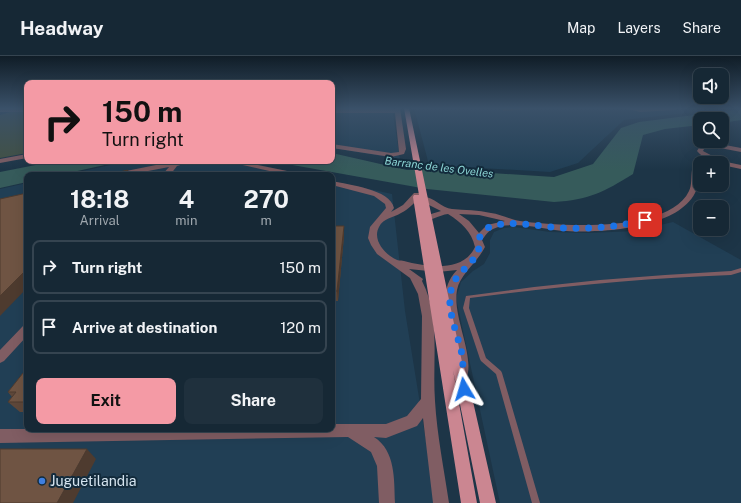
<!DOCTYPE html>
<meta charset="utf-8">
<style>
:root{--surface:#162835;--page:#1f303d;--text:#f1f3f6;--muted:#9ea6ad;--line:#354450;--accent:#f49aa5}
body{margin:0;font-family:"Public Sans",sans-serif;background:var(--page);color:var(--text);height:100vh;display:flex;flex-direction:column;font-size:15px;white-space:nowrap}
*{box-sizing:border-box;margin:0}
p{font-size:13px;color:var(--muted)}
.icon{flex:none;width:22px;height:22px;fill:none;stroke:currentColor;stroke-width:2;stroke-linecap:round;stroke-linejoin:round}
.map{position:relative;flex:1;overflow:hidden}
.details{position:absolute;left:24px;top:116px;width:311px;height:260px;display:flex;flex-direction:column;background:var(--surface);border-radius:8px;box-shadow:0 4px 16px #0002,0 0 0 1px var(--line)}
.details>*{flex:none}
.top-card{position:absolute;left:24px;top:24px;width:311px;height:84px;border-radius:8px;box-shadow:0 4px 16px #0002,0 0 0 1px var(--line);background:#f49aa5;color:#111;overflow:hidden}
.fabs{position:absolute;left:693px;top:12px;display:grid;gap:8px}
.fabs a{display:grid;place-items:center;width:36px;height:36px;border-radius:8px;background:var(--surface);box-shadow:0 4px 16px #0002,0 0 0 1px var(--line);font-size:20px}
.pin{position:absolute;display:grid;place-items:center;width:34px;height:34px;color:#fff;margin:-17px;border-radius:8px;box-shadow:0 2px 6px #0006}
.me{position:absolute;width:44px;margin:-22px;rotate:353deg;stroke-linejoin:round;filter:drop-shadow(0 0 3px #0008)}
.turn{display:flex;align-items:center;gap:14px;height:84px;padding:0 12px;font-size:18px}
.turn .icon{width:52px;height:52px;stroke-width:2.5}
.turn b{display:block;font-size:28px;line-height:34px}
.eta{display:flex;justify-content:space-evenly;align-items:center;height:68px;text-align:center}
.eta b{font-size:24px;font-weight:700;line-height:28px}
.cta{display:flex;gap:8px;margin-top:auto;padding:8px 12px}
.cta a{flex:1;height:46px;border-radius:8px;background:var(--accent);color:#111;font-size:16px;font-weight:700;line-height:46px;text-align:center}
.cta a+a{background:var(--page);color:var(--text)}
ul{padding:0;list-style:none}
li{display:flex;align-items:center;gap:12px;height:54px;margin:0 8px 6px;padding:0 4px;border:2px solid var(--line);border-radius:8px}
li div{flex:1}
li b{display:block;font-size:15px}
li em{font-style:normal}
header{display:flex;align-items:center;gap:24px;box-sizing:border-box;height:56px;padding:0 20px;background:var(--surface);border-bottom:1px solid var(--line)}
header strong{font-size:19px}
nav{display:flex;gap:22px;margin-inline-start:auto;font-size:14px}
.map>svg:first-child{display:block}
.built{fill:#213f55}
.green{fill:#435140}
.water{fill:#365b5b}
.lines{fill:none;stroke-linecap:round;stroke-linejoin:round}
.lane{fill:#805d63;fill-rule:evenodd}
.street{fill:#805d63;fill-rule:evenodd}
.primary{fill:#cb8691;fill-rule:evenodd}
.wall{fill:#5f483a}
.shaded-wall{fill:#4e3b2f}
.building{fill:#6f5443;stroke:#4e3b2f}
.route{stroke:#1a73e8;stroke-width:7;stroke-dasharray:0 12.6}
.shop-dot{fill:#3f7fe0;stroke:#132b3c;stroke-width:1.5}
.labels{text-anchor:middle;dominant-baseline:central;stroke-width:4;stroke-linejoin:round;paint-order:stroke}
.far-water-label{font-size:11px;font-style:italic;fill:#8bd3d3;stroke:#132b3c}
.near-poi-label{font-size:14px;fill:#d5e4ef;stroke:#132b3c;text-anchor:start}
</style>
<header>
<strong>Headway</strong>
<nav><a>Map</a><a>Layers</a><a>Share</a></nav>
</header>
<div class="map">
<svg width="741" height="447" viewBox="0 0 741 447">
<rect width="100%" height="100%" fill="#1d3547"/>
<path class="built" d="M332,52H392L400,103L332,92Z
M414,52H730L624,64L578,107L550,116L429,109Z
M129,105H242L305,119H64Z
M332,125L392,138L405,255L436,447H0V133L27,127V373H332Z
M673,166L741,204V447H500L456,242L461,226L473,215L484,208L490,197V184L494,176L504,172L514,171L550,176L588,177L635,175Z"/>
<path class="green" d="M10,56H27V97L0,102V59Z"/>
<path class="water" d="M741,53V64L722,67V63H700V69L665,73L643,79L633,118C604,136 589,144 554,146L427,133L270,105H332V97L407,114L429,113L554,121L593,108L621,72L639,66Z
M56,105H123L59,119H27V126L0,132V116Z"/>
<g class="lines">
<path class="lane" d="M741,212V216L731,219C644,222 557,231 470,242L469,252L486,302L501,315L502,317L540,447H532L496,318L481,305L480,303L463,252L466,240L534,231L600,224L665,219L731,215Z"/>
<path class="street" d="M0,52H27V56H0Z
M395,52H400L406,93L404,98L391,101L332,92V88L391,97L399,96L395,57H332V53H395Z
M624,52H678L675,54L640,56Z
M720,88L741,92V96L720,92L704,93L703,95L722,105L741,109V113L722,109V107C712,107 703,102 697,95L700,90Z
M27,98V102L0,107V103Z
M176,105H194L177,110L170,119H162L169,111L127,119H112L116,117Z
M225,105H238L297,117L301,119H287Z
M700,108C700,115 699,130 695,137C676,174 598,177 562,175C543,173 510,164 493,173C488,175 485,180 482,184L485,191C477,207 460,218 457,234C452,261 476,301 466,323L461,324L456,323C453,315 455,304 454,295C450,269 435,236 457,214L438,216L409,213L423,223L422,225C441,262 432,304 435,345C437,379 444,413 449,447H433L423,362L417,370L386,382L374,381C396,395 394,424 395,447H379L377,410L371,396L348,381L0,387V373H332V368H386L407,360L421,343L422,260L418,238L410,222L377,198L371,189L368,182L370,171L386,152L385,148L374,140L332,129V125C349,129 390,133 394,152L391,156L403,149L414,137H420V141C414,147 409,153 401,157C393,162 383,162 379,171C372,184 385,198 395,203C398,205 400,204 404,205C427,211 463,217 475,191C471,175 462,167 448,158C439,159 426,167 418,166V162L441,155L421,145V141C432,139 441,152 452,153C465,154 478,154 491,157C500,158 511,164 520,165C557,170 669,178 689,135C692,129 691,121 692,114ZM459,158L479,159L505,165L487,169L479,177L469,165Z
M27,269V280L4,305L0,307V294L23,270Z"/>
<path class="primary" d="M404,52H409L462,306L467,319L496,447H480L453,314L477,447H461L413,141L414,139H419Z"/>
</g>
<path class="wall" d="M443,52H538L537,53L503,55L502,53Z
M332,170H344V180L338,245H332Z
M27,312V356H20L8,346L12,341L8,336Z"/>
<path class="shaded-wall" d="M128,114L130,119H123Z
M344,170V180L338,245L337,235Z
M27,213V232L0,260V240Z
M87,393L96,403L73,447H57Z"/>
<path class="building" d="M128,114L123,119H107Z
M27,137V213L0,240V143Z
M332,170H344L337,235H332Z
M27,312V346H8L16,336H8Z
M0,393H87L57,447H0Z"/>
<linearGradient id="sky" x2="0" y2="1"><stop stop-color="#101d27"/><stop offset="0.46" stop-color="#3a5169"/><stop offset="1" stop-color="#3a5169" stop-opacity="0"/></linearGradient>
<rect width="741" height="114" fill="url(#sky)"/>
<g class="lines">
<path class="route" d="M464,333C463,329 461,323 461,318C461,314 463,310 463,306C461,282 444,255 452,231C458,211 483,206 479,182C482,178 487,171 492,170C515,164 539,171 563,172C591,173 618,171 645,164"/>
</g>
<circle class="shop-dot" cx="42" cy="425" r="4"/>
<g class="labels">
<g class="far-water-label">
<text transform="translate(439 111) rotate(7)">Barranc de les Ovelles</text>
</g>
<g class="near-poi-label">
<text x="50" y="425">Juguetilandia</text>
</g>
</g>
</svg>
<div class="fabs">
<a><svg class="icon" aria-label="sound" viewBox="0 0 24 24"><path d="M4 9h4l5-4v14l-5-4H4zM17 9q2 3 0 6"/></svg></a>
<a><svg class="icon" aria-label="search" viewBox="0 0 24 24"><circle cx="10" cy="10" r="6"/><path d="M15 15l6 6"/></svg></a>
<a>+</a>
<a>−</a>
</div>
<div class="pin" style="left:645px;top:164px;background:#d93025"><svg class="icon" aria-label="arrive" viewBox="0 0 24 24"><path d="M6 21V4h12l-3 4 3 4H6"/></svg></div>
<svg class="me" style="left:464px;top:333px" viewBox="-20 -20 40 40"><path d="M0-17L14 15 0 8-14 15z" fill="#1a73e8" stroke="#fff" stroke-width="4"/></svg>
<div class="top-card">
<div class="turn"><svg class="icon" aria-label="right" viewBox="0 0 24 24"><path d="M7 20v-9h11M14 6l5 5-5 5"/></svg><div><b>150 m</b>Turn right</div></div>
</div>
<section class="details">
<div class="eta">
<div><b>18:18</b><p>Arrival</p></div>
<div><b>4</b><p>min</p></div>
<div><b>270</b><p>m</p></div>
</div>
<ul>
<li><svg class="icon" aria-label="right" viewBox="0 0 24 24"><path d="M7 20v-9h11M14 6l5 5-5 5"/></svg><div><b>Turn right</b></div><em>150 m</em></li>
<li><svg class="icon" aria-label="arrive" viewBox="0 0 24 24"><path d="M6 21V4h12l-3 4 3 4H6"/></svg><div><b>Arrive at destination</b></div><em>120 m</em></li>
</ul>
<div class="cta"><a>Exit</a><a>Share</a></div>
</section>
</div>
